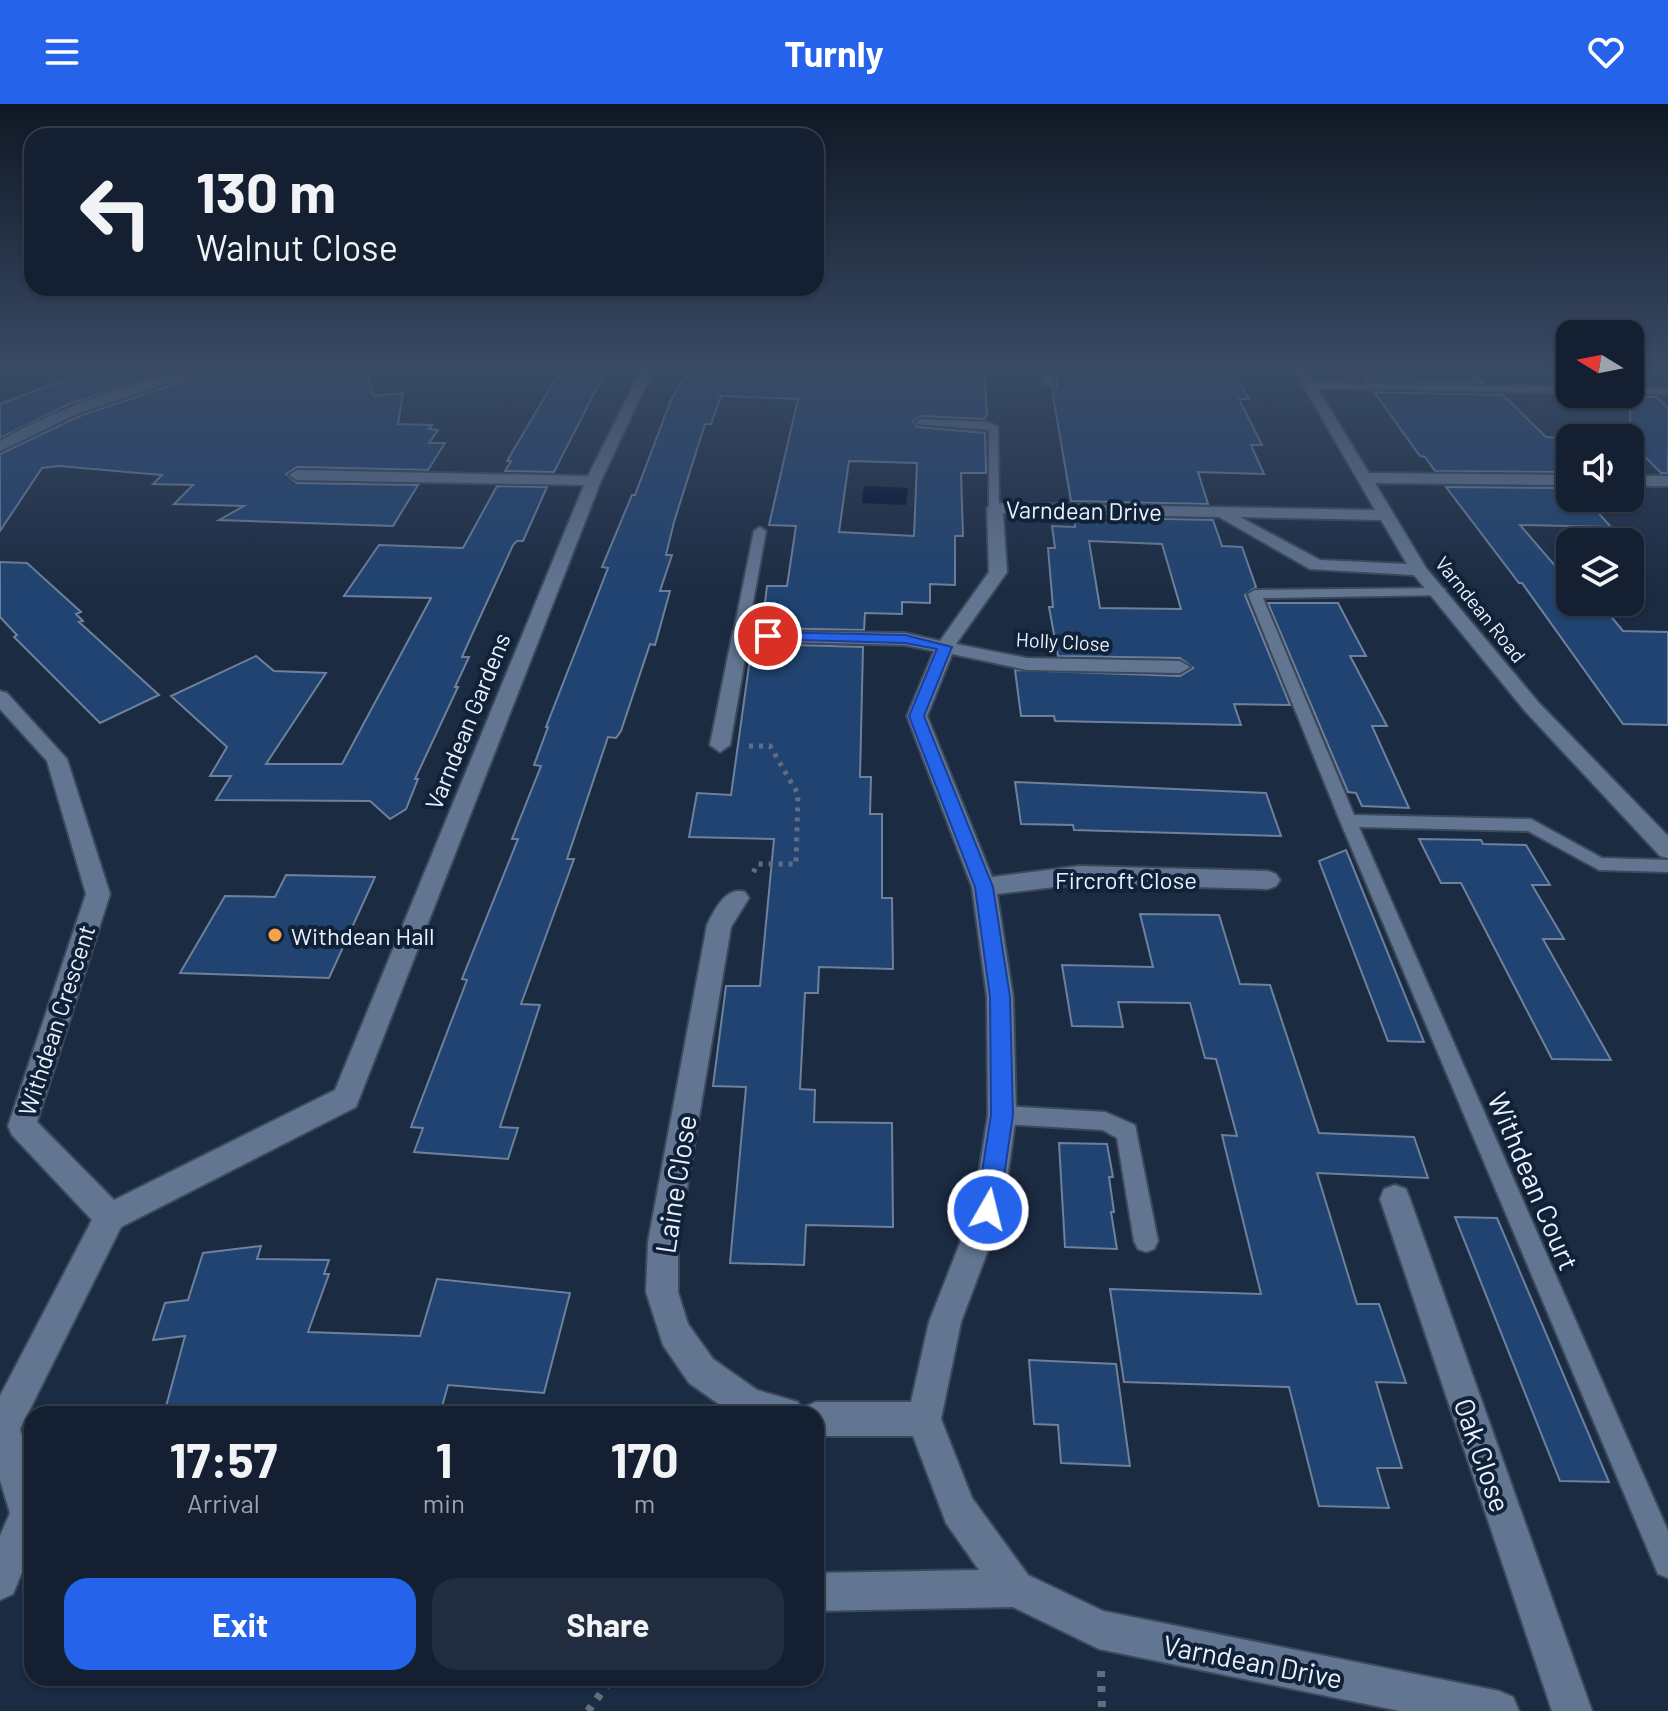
<!DOCTYPE html>
<style>
:root{--surface:#142032;--page:#212d3e;--text:#f1f3f6;--muted:#9da3ac;--line:#333e4d;--accent:#2563eb}
body{margin:0;font-family:Barlow,sans-serif;background:var(--page);color:var(--text);height:100vh;display:flex;flex-direction:column;font-size:30px;white-space:nowrap}
*{box-sizing:border-box;margin:0}
p{font-size:26px;color:var(--muted)}
.icon{flex:none;width:44px;height:44px;fill:none;stroke:currentColor;stroke-width:2;stroke-linecap:round;stroke-linejoin:round}
.map{position:relative;flex:1;overflow:hidden}
.details{position:absolute;left:24px;top:1302px;width:800px;height:280px;display:flex;flex-direction:column;background:var(--surface);border-radius:24px;box-shadow:0 2px 6px #0004,0 0 0 2px var(--line)}
.details>*{flex:none}
.hud{position:absolute;left:24px;top:24px;width:800px;height:168px;border-radius:24px;box-shadow:0 2px 6px #0004,0 0 0 2px var(--line);background:#142032;color:var(--text);overflow:hidden}
.needle{width:52px;rotate:280deg}
.fabs{position:absolute;left:1556px;top:216px;display:grid;gap:16px}
.fabs a{display:grid;place-items:center;width:88px;height:88px;border-radius:16px;background:var(--surface);box-shadow:0 2px 6px #0004,0 0 0 2px var(--line);font-size:40px}
.pin{position:absolute;display:grid;place-items:center;width:68px;height:68px;color:#fff;margin:-34px;border:4px solid #fff;border-radius:50%;box-shadow:0 2px 8px #0007}
.me{position:absolute;width:88px;margin:-44px;rotate:8deg;stroke-linejoin:round;filter:drop-shadow(0 0 6px #0008)}
.turn{display:flex;align-items:center;gap:28px;height:168px;padding:0 40px;font-size:36px}
.turn .icon{width:104px;height:104px;stroke-width:2.5}
.turn b{display:block;font-size:56px;line-height:68px}
.eta{display:flex;justify-content:space-evenly;align-items:center;height:136px;text-align:center}
.eta b{font-size:48px;font-weight:700;line-height:56px}
.button{display:flex;gap:16px;margin-top:auto;padding:16px 40px}
.button a{flex:1;height:92px;border-radius:24px;background:var(--accent);color:#fff;font-size:32px;font-weight:700;line-height:92px;text-align:center}
.button a+a{background:var(--page);color:var(--text)}
header{display:flex;justify-content:space-between;align-items:center;height:104px;padding:0 40px;background:var(--accent);color:#fff;font-size:36px;font-weight:700}
.map>svg:first-child{display:block}
.water{fill:#000d2d}
.building{fill:#204371;stroke:#6e819c;stroke-width:2;fill-rule:evenodd}
.lines{fill:none;stroke-linecap:round;stroke-linejoin:round}
.service-casing{stroke:#3c485b;stroke-width:4}
.minor-casing{stroke:#3c485b;stroke-width:4}
.path-far1{stroke:#616e82;stroke-width:5;stroke-dasharray:4 6;stroke-linecap:butt}
.path{stroke:#616e82;stroke-width:8;stroke-dasharray:6 9;stroke-linecap:butt}
.service{fill:#637691;fill-rule:evenodd}
.minor{fill:#637691;fill-rule:evenodd}
.route{fill:#2563eb;stroke:#184099;stroke-width:2}
.poi-dot{fill:#f7a149;stroke:#112137;stroke-width:3}
.labels{text-anchor:middle;dominant-baseline:central;stroke-width:8;stroke-linejoin:round;paint-order:stroke}
.far-street-label{font-size:20px;fill:#e9f1fe;stroke:#112137}
.street-label{font-size:24px;fill:#e9f1fe;stroke:#112137}
.poi-label{font-size:24px;fill:#e9f1fe;stroke:#112137;text-anchor:start}
.near-street-label{font-size:28px;fill:#e9f1fe;stroke:#112137}
</style>
<header><svg class="icon" aria-label="menu" viewBox="0 0 24 24"><path d="M4 6h16M4 12h16M4 18h16"/></svg>Turnly<svg class="icon" aria-label="heart" viewBox="0 0 24 24"><path d="M12 20l-8-8c-3-5 5-10 8-4 3-6 11-1 8 4z"/></svg></header>
<div class="map">
<svg width="1668" height="1607" viewBox="0 0 1668 1607">
<rect width="100%" height="100%" fill="#1b2b42"/>
<path class="water" d="M864,382L908,384L906,401L862,399Z"/>
<path class="building" d="M94,264H183L69,300L0,334V300Z
M215,264H365L374,292L403,289L398,320L432,321L429,325L438,326L429,339H445L428,366L297,363L286,370L297,379L418,381L393,422L219,416L244,402L174,400L193,381L153,380L162,371L59,362L42,364L0,427V350L80,312L213,267Z
M562,264H607L554,368L505,367L511,357H507Z
M690,264H984L987,311L984,315L921,312L913,317L917,323L985,329L986,369H961L963,432H955V481L930,480V499L902,498V510L865,509L864,526L762,524L767,482H787L796,422L769,421L798,295L721,292L711,320H705L674,418L666,451H672L660,487H670L655,541L650,540L621,627L616,634L608,633L567,755H574L521,900L540,901L500,1023L518,1024L508,1055L414,1048L423,1024L411,1023L467,876L462,875L518,735H512L541,662L534,661L548,623H546L608,464L602,463L632,391H635L671,296ZM849,357L917,359L914,432L839,428Z
M1056,264H1231L1249,295H1239L1262,341H1251L1264,370L1198,368L1208,400L1071,397L1052,286L1057,283Z
M1357,264H1418L1421,268L1474,269L1483,279L1366,277Z
M1374,288L1503,291L1546,333L1570,335V368L1435,367L1425,353L1420,352Z
M1630,293H1657L1668,304V369H1661L1630,337Z
M497,382L547,383L523,437H517L513,441L470,535L462,553H469L455,583H458L415,675H418L406,705L390,715L370,697L216,696L231,672H210L227,643L171,592L256,552L274,567L326,569L266,660H342L431,494L344,492L379,441L463,444Z
M1446,383L1570,384V394H1585L1611,423L1520,421L1570,479V498H1599L1623,527L1668,528V621L1623,620L1522,479H1519Z
M1074,413L1213,416L1222,442L1242,443L1256,483L1245,491L1290,601L1234,600L1241,621L1055,617L1054,612H1021L1015,566L1180,572L1193,564L1180,554L1058,552L1049,503H1053L1048,444H1055L1052,422L1075,423ZM1089,437L1162,440L1181,505L1100,504Z
M0,458L27,459L81,508L76,510L83,517L79,518L159,591L100,619L14,533L17,531L0,513Z
M1268,499H1338L1366,552H1350L1387,622H1372L1409,704L1362,702L1356,689L1348,688Z
M760,540L863,543L860,673H871L870,710H882V794H892L893,865L819,863L818,889H805L800,985L815,986L814,1018L892,1019L893,1123L806,1121L804,1161L730,1159L746,983L713,982L726,882H760L774,735L689,733L697,689L731,691L751,547L759,548Z
M1015,678L1266,689L1281,732L1074,726L1073,721L1021,720Z
M1419,735L1481,736L1483,740L1526,741L1550,781H1532L1564,835H1543L1611,956L1552,955L1461,779H1441Z
M1346,746L1424,938L1388,937L1319,757Z
M286,771L375,773L329,874L180,869L225,792L275,793Z
M1140,810L1219,811L1240,880L1270,881L1319,1029L1414,1033L1428,1074L1317,1069L1357,1200H1379L1406,1279L1376,1278L1402,1364H1377L1389,1404L1319,1402L1289,1283L1124,1278L1110,1185L1261,1190L1222,1031L1237,1032L1216,955L1205,954L1190,899L1118,898L1123,923L1072,922L1062,861L1153,863Z
M1059,1039L1107,1040L1113,1073H1109L1114,1108H1111L1117,1145L1065,1143Z
M1455,1113L1497,1114L1609,1378L1560,1377Z
M261,1142L257,1155L329,1156L324,1170H329L308,1228L420,1232L437,1175L570,1189L544,1289L448,1281L440,1310H164L185,1232L153,1236L165,1199L188,1196L203,1149Z
M1029,1256L1116,1260L1130,1362L1061,1359L1058,1321L1034,1320Z"/>
<g class="lines">
<g class="service-casing">
<path id="service" d="M1310,279L1570,283V289L1306,284L1305,282Z
M1630,284H1668V290H1630Z
M921,315L988,318L998,323L999,407L989,404V326L917,320L916,318Z
M760,423L766,427L747,531L740,535L733,531L754,427Z
M1440,484L1445,485V491L1263,494L1354,711L1531,715L1602,754L1668,756V768L1599,766L1528,727L1359,723L1668,1427V1474L1658,1470L1340,717L1248,490L1255,486Z
M1002,1002L1105,1008L1135,1021L1158,1137L1154,1145L1146,1148L1138,1145L1134,1137L1117,1034L1103,1026L1002,1020L995,1018L991,1011L995,1004Z"/>
</g>
<g class="minor-casing">
<path id="minor" d="M193,264H212L79,309L0,347V337C61,302 126,282 193,264Z
M642,264H654L601,377L356,1003L121,1123L20,1325L32,1364V1444L13,1490L0,1496V1432L10,1409L0,1376V1292L92,1116L12,1031L8,1022L86,790L47,657L0,605V587L7,589L67,655L110,790L37,1018L114,1096L335,986L584,381L297,376L289,371L297,366L588,372Z
M1041,264H1053L1054,283L1042,280Z
M1293,264H1305L1369,369L1570,371V381L1375,379L1426,464L1539,599L1668,732V754L1660,752L1525,607L1414,471L1310,465L1219,413L1003,409L1007,468L956,540L1027,554L1180,557L1190,563L1180,569L1027,566L952,550L927,612L992,773L1079,762L1268,767L1276,770L1280,776L1276,782L1268,785L1079,780L997,790L1013,893L1016,1011L1003,1106L961,1218L941,1315L972,1394L1028,1471L1103,1507L1499,1587L1513,1593L1519,1607H1400L1099,1545L1013,1503L816,1507V1469L979,1466L946,1419L913,1332H816V1310H733L689,1279L663,1241L646,1188L648,1138L707,821C715,805 726,782 745,788L749,794L731,823L678,1138V1188L688,1220L713,1255L757,1286L798,1298L802,1307L804,1303L816,1298H911L929,1218L973,1106L988,1011L987,893L972,783L907,612L934,547L905,541L748,537L730,641L720,648L710,641L733,527L905,529L940,537L989,468L987,404L995,399L1375,406ZM1240,413L1381,416L1407,460L1320,456Z
M1630,372H1668V382H1630Z
M1395,1081L1406,1085L1410,1095L1592,1607H1552L1380,1095L1384,1085Z"/>
</g>
<path class="path-far1" d="M749,642H770L798,690L796,760H758L751,772"/>
<path class="path" d="M1101,1567L1102,1607
M588,1607L612,1574"/>
<use href="#service" class="service"/>
<use href="#minor" class="minor"/>
</g>
<linearGradient id="sky" x2="0" y2="1"><stop stop-color="#0f1824"/><stop offset="0.54" stop-color="#394a65"/><stop offset="1" stop-color="#394a65" stop-opacity="0"/></linearGradient>
<rect width="1668" height="489" fill="url(#sky)"/>
<path class="route" d="M768,528L905,531L952,543L924,612L993,783L1010,893L1013,1011L999,1106L996,1114L988,1117L980,1114L976,1106L991,1011L990,893L975,783L909,612L937,545L905,539L763,535V529Z"/>
<circle class="poi-dot" cx="275" cy="831" r="8"/>
<g class="labels">
<g class="far-street-label">
<text transform="translate(1481 505) rotate(51)">Varndean Road</text>
<text transform="translate(1063 537) rotate(3)">Holly Close</text>
</g>
<g class="street-label">
<text transform="translate(1084 406) rotate(1)">Varndean Drive</text>
<text transform="translate(467 617) rotate(-68)">Varndean Gardens</text>
<text x="1126" y="775">Fircroft Close</text>
<text transform="translate(56 916) rotate(-72)">Withdean Crescent</text>
</g>
<g class="poi-label">
<text x="291" y="831">Withdean Hall</text>
</g>
<g class="near-street-label">
<text transform="translate(1534 1077) rotate(67)">Withdean Court</text>
<text transform="translate(675 1080) rotate(-81)">Laine Close</text>
<text transform="translate(1483 1351) rotate(71)">Oak Close</text>
<text transform="translate(1253 1557) rotate(11)">Varndean Drive</text>
</g>
</g>
</svg>
<div class="fabs">
<a><svg class="needle" viewBox="-14 -14 28 28"><path d="M0-13l5 13h-10z" fill="#e53935"/><path d="M0 13l5-13h-10z" fill="#9da3ac"/></svg></a>
<a><svg class="icon" aria-label="sound" viewBox="0 0 24 24"><path d="M4 9h4l5-4v14l-5-4H4zM17 9q2 3 0 6"/></svg></a>
<a><svg class="icon" aria-label="layers" viewBox="0 0 24 24"><path d="M12 4l9 5-9 5-9-5zM3 14l9 5 9-5"/></svg></a>
</div>
<div class="pin" style="left:768px;top:532px;background:#d93025"><svg class="icon" aria-label="arrive" viewBox="0 0 24 24"><path d="M6 21V4h12l-3 4 3 4H6"/></svg></div>
<svg class="me" style="left:988px;top:1106px" viewBox="-20 -20 40 40"><circle r="17" fill="#2563eb" stroke="#fff" stroke-width="3"/><path d="M0-11L8 9 0 5-8 9z" fill="#fff"/></svg>
<div class="hud">
<div class="turn"><svg class="icon" aria-label="left" viewBox="0 0 24 24"><path d="M17 20v-9H6M10 6l-5 5 5 5"/></svg><div><b>130 m</b>Walnut Close</div></div>
</div>
<section class="details">
<div class="eta">
<div><b>17:57</b><p>Arrival</p></div>
<div><b>1</b><p>min</p></div>
<div><b>170</b><p>m</p></div>
</div>
<div class="button"><a>Exit</a><a>Share</a></div>
</section>
</div>
